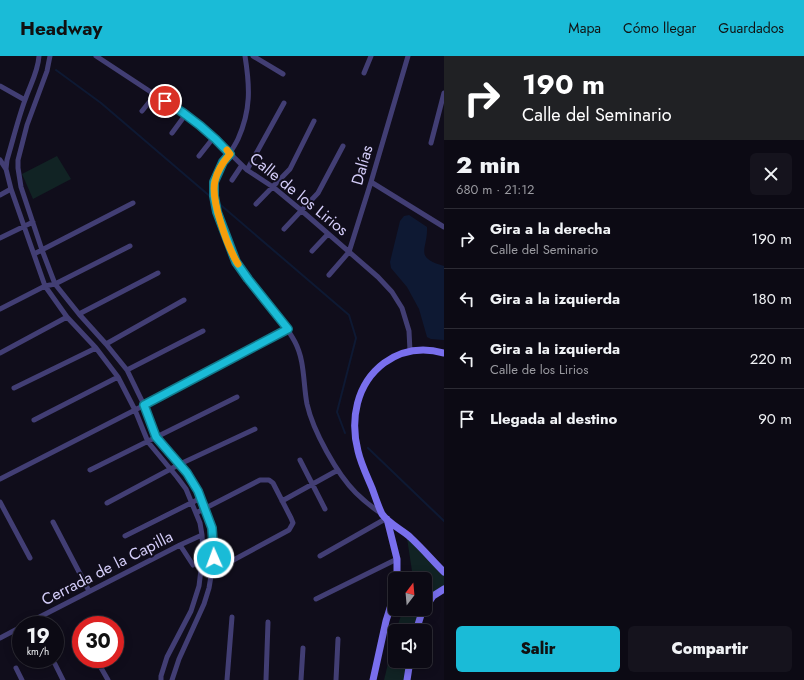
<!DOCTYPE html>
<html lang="es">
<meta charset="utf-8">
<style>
:root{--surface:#0c0a14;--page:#15131d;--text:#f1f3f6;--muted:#9a9aa0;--line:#2c2b34;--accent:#1abbd7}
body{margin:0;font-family:Jost,sans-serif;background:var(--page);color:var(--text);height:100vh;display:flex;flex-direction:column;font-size:15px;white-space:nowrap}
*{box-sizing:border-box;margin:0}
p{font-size:13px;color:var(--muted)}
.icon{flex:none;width:22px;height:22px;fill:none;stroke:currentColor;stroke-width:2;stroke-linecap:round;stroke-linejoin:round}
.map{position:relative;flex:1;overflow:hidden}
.drawer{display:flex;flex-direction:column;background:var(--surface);width:360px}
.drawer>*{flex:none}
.banner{background:#202124;color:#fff;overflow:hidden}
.needle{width:26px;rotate:16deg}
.controls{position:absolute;left:388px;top:516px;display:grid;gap:8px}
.controls a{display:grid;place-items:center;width:44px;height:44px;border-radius:6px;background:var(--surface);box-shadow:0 2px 10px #0003,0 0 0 1px var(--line);font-size:20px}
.speed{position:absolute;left:12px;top:560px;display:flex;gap:8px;font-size:20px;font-weight:700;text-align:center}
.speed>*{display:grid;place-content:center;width:52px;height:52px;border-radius:50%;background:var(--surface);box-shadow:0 2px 10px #0003,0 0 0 1px var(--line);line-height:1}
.speed small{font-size:10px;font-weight:400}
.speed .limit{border:6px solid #d22;background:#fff;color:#111}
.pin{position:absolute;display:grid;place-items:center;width:34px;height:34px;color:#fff;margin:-17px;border:2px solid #fff;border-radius:50%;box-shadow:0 1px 4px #0007}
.me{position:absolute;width:44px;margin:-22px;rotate:358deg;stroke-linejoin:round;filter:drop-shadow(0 0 3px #0008)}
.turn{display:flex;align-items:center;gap:14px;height:84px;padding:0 12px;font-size:18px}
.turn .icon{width:52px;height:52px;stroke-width:2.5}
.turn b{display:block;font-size:28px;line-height:34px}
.round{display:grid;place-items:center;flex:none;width:42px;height:42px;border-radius:6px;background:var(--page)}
.head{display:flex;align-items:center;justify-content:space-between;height:68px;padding:0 12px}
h1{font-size:24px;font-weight:800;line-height:30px}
.primary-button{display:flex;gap:8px;margin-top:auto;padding:8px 12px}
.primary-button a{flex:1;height:46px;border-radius:6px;background:var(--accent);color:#111;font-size:16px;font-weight:800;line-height:46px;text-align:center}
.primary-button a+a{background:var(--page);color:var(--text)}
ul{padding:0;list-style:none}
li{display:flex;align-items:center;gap:12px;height:60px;padding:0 12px;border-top:1px solid var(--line)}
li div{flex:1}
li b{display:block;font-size:15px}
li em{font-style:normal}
header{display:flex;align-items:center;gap:24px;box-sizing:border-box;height:56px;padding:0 20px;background:var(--accent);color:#111}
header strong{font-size:19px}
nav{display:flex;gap:22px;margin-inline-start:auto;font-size:14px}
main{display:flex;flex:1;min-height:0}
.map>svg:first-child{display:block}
.green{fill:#112324}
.water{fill:#0e1933}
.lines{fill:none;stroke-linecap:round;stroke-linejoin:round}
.stream{stroke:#0e1933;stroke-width:2}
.street{stroke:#423e74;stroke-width:5}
.secondary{stroke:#796fed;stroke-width:7}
.route-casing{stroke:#117a8c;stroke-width:10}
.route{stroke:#1abbd7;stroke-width:7}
.slow{stroke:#f59e0b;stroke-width:7}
.labels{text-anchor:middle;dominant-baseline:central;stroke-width:4;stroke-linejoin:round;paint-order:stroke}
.street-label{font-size:16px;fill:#d4cdf9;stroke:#100d1b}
</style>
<header>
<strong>Headway</strong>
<nav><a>Mapa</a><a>Cómo llegar</a><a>Guardados</a></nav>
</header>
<main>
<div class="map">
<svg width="444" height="624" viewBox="0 0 444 624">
<rect width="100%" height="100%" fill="#100d1b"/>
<path class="green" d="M57,100L71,123L33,143L22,118Z
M407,482L444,514V530L426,551L418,575H396L403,553H425V523H412V515Z
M395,579V605H412L409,624H384Z"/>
<path class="water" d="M409,159L427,171C428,194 413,201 444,210V284L431,283L427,281L419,253L407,231L391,212L390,206L400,165L404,160Z"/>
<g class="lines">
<path class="stream" d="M56,14L101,47L212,142
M216,145L349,259L356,282L337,356L345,377
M368,392L444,465"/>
<path class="street" d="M39,0C38,16 30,29 25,44C18,63 13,84 7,104L6,113L11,133L45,230L67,261L96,292L118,321L135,354L148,386L177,421L186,433L200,467L202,479L203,497L199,530L191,555L167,601L161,620V624
M50,0L47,15L27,69L18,104V112L21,131L42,194L55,228L79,258L106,288L127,314L144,349L156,381L187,417L198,435L212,472L214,502L209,532L204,548L179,603L172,624
M96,0L201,69L247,114L273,131L302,155L378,221L392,236L402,252L409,275L410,295
M245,0C250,31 251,54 238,83C229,102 212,116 214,140C216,165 233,202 248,223C264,244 282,262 295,286C305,305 303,327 307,348C313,375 337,418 356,437C364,445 373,452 382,458
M253,0L283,18
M364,17L371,0
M0,30L25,44
M142,55L155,39
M172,77L186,58
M431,87L444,37
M199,100L214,81
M0,104L6,113
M247,114L284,47
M232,124L242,109
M371,126L444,171
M0,139L11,133
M256,148L290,113L314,65
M284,173L318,137L343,90
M0,182L33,166
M312,195L328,178
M34,198L133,147
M329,219L349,196L371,126L408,0
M0,253L45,230L55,228L130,190
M79,258L158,217
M106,288L184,244
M0,297L67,261
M127,314L203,275
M14,332L96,292
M34,364L118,321
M300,404L325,453
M90,414L237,341
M0,423L135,354L288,273
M282,445L338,414
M0,446L30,502
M107,447L180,408L255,373
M196,457L260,424H269L273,427L291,462L293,467L289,474L213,515
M53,466L89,535
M125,480L201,442
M180,489L193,509
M320,500L387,462
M316,543L397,503
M24,569L180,489L202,479
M0,582L21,571
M96,603L108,624
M55,608L63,624
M16,612L22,624
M227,624L232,561
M266,624L268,566
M301,624L303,592
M336,624L338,583"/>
<path class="secondary" d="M444,297C422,291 402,294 384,307C356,328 350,364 358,395C361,408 367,420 372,432C375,440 378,450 382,458C388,467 402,474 410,481C422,492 433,505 444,516
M387,463L397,503V523
M425,552L433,540L444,533
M416,575L421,559L425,553
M373,624L386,565L395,536
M407,624L410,605"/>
</g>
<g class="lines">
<g class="route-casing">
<path id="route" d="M165,45C190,60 210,76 230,98L223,106L214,126V140L217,156L236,206L248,223L288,273L144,349L156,381L187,417L198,435L212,472L214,502"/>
</g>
<use href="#route" class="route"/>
<path class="slow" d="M227,94L230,98C223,106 217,115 215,125C210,143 228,192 238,208"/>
</g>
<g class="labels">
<g class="street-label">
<text transform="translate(362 109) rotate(-74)">Dalías</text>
<text transform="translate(299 138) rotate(39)">Calle de los Lirios</text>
<text transform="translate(107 512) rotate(-27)">Cerrada de la Capilla</text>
</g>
</g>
</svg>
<div class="controls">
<a><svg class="needle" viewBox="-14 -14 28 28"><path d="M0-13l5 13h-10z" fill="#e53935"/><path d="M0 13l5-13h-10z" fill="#9a9aa0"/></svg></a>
<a><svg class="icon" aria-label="sound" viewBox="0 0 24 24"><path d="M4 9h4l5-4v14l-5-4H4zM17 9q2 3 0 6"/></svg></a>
</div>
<div class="speed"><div>19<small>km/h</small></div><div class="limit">30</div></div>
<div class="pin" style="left:165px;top:45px;background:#d93025"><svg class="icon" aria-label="arrive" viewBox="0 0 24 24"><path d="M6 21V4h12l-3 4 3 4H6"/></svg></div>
<svg class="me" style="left:214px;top:502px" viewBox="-20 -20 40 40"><circle r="17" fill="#1abbd7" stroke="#fff" stroke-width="3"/><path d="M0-11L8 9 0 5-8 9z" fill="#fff"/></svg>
</div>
<section class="drawer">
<div class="banner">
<div class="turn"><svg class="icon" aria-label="right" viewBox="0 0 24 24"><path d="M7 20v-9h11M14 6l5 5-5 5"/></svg><div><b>190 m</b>Calle del Seminario</div></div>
</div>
<div class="head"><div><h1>2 min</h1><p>680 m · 21:12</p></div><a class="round"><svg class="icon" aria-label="close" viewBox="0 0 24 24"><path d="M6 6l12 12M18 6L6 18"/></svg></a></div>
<ul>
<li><svg class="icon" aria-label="right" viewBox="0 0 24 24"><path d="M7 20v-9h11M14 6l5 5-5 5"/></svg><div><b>Gira a la derecha</b><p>Calle del Seminario</p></div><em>190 m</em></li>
<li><svg class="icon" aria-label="left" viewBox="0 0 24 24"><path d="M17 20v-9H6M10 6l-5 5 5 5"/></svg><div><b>Gira a la izquierda</b></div><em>180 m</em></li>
<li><svg class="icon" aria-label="left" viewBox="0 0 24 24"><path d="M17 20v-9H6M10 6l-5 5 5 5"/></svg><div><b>Gira a la izquierda</b><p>Calle de los Lirios</p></div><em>220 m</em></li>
<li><svg class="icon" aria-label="arrive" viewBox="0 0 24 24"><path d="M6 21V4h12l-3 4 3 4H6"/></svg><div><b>Llegada al destino</b></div><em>90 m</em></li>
</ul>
<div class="primary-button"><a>Salir</a><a>Compartir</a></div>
</section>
</main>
